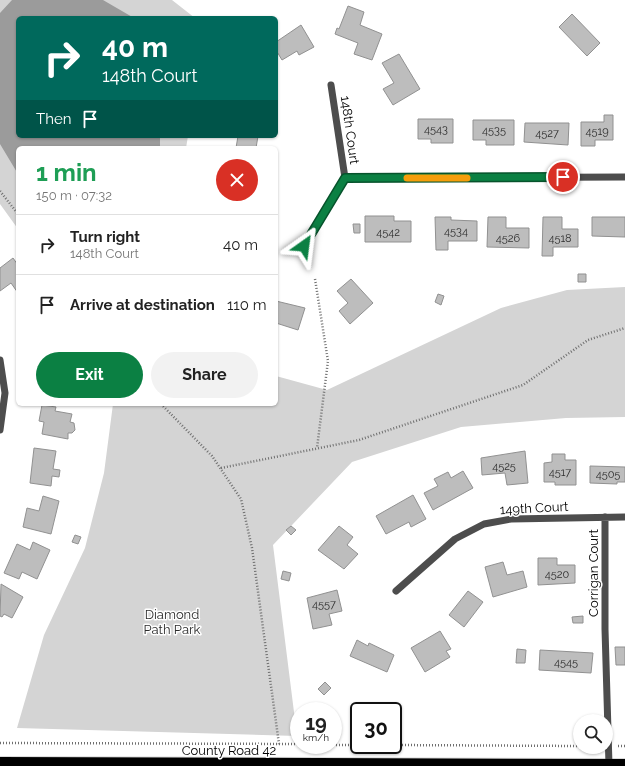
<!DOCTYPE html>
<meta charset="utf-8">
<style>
:root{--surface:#fff;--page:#f2f2f2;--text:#222;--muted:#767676;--line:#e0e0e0;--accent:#0b8043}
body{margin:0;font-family:Raleway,sans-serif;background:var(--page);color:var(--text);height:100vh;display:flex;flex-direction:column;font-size:15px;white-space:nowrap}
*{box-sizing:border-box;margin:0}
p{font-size:13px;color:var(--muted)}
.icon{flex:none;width:22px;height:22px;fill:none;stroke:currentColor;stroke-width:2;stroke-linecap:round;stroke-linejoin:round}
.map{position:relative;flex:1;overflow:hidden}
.side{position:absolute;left:16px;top:146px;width:262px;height:260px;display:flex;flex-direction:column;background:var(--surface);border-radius:6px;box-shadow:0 1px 3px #0004}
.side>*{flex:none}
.guide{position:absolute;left:16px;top:16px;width:262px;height:122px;border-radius:6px;box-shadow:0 1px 3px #0004;background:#00695c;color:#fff;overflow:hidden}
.controls{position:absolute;left:573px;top:714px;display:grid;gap:8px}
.controls a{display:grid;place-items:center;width:40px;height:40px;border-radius:50%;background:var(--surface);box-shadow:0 1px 3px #0004;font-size:20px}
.speed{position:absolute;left:290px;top:702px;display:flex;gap:8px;font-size:20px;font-weight:700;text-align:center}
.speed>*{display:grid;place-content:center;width:52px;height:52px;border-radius:50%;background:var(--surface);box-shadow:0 1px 3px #0004;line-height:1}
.speed small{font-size:10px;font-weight:400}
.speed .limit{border:2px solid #111;border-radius:6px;background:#fff;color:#111}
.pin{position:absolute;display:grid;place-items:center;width:34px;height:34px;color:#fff;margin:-17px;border:2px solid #fff;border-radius:50%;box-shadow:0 1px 4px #0007}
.me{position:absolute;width:44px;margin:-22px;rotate:31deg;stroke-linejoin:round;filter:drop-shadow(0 0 3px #0008)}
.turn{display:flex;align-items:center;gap:14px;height:84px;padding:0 20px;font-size:18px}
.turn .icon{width:52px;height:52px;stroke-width:2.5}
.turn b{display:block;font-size:28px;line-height:34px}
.then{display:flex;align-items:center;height:38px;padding:0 20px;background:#0003;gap:8px;font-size:15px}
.round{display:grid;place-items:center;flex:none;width:42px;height:42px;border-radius:21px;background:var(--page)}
.summary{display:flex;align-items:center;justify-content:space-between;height:68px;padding:0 20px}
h1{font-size:24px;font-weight:700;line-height:30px;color:#1e9e55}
.primary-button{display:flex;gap:8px;margin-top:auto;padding:8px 20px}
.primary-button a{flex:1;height:46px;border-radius:24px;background:var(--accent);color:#fff;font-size:16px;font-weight:700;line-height:46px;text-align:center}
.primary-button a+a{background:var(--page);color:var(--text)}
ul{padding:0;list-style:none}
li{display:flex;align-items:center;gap:12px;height:60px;padding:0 20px;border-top:1px solid var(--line)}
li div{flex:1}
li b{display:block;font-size:15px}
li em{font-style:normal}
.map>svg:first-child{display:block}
.green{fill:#d4d4d4}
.water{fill:#9b9b9b}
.building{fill:#bdbdbd;stroke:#919191}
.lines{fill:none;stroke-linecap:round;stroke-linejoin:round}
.highway-casing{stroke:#dbdbdb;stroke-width:14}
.path{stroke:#6f6f6f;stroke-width:2.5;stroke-dasharray:1 2;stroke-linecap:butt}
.minor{stroke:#4d4d4d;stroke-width:7}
.highway{stroke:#000;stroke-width:12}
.route-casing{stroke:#07532c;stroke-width:10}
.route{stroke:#0b8043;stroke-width:7}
.slow{stroke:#f59e0b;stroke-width:7}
.labels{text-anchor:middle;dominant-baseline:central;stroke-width:3;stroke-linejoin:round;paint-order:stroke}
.number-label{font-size:11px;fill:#2f2f2f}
.street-label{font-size:13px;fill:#000;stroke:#fff}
.park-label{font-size:13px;fill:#2b2b2b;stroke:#fff}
</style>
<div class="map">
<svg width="625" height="766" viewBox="0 0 625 766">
<rect width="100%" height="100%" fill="#fff"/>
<path class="green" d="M0,0H172L195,18H18V136H188L186,148H18V229L0,204Z
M625,287V417L566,418L461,427L352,462L273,545L297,736L17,728L44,635L85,548L104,473L113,404H276V376L327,390L501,308L567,290Z"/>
<path class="water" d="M12,0H103L134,18H18V136H160V148H18V174L0,144V13Z"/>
<path class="building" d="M348,6L364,12L360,25L382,34L372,60L354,54L358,43L335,34L337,28L339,29Z
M572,14L600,43L587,56L559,27Z
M301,25L314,47L299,55L297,51L282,60L276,50V42Z
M399,54L420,89L393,105L383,89L394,83L382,63Z
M604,115H613V140H595V146H581V122H604Z
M418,119H453V143H431V139H418Z
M473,120H514V145H486V140H473Z
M525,123H569L568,145L524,142Z
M238,136H258L256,148H236Z
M365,216H394V221H411V242H365Z
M435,217H451V220L477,221V241H448V250H436Z
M488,217H506V228H529V248L487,247Z
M543,217H562V229H578V247H553V256H542Z
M592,217H625V237L592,236Z
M353,224H360V233H354Z
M13,258L18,265V293L11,283L0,291V268Z
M578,274H586V282H578Z
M351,279L373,303L350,324L339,311L348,303L337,291Z
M438,294L444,296L441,305L435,302Z
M276,301L305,308L298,330L276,323Z
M42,405L56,407L55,411L72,414L70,422L74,423L75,430L72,433H68V439L42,434L44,422L39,421Z
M34,448L56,451L53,469L60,470L59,477L52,476L51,486L30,483Z
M525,451L528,483L507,485L505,473L482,475L481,458Z
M552,454H565V460H576V485H555V482H544V463L552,462Z
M590,466L625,467V482H617V484L590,483Z
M463,471L473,488L433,510L424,493L438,486L434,479L448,472L451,478Z
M413,495L426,519L411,527L409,522L386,534L376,516Z
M43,496L59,501L51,534L23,527L27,508L39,511Z
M291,526L296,530L291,535L286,530Z
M339,526L353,537L347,545L358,554L344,569L318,550Z
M75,535L81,537L78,544L72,542Z
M33,542L50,550L37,579L22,572L19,579L4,573L17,544L30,550Z
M538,558H557V565H575V583L538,585Z
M503,562L507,575L523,571L527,587L493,597L485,567Z
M283,571L291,573L289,581L281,579Z
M1,584L23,597L12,618L4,614L2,617L0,616Z
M337,590L342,611L329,614L332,625L313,629L307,598Z
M468,591L483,602L464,627L449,615Z
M583,616V623H573L572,617Z
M440,631L451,649L446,651L450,657L425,672L411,648Z
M357,640L368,646L369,643L394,655L387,672L350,656Z
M615,647H625V665H616Z
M517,649L526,650L525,663H516Z
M540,650L593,653L591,673L539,670Z
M325,682L331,688L324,695L318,689Z"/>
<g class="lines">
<g class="highway-casing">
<path id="highway" d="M0,763L625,765"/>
</g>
<path class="path" d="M0,191L18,214
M315,279L328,361L317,448
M161,404L212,456L241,499L252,548L279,744
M221,468L359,440L523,385L588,340L625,328
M0,743L299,744
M333,745H359
M393,745L580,746
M618,746H625"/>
<path class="minor" d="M331,85L345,178
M304,246L345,178L625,177
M0,360L5,393L0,430
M605,517V629L609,765
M396,591L455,539L484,524L511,519L625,517"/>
<use href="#highway" class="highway"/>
</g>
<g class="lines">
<g class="route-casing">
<path id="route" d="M304,246L345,178L563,177"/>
</g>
<use href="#route" class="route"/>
<path class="slow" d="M407,178H467"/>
</g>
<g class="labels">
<g class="number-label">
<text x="436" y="129">4543</text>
<text x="494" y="130">4535</text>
<text x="597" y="131">4519</text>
<text x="547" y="133">4527</text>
<text x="456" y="231">4534</text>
<text x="388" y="232">4542</text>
<text x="508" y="238">4526</text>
<text x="560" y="238">4518</text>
<text x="504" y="466">4525</text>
<text x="560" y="472">4517</text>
<text x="608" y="474">4505</text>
<text x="557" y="574">4520</text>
<text x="324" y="604">4557</text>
<text x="566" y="662">4545</text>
</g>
<g class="street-label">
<text transform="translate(350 130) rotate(82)">148th Court</text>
<text transform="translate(534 508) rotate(-3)">149th Court</text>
<text transform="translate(593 573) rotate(-90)">Corrigan Court</text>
<text x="229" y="750">County Road 42</text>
</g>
<g class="park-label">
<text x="172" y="614">Diamond<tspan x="172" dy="15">Path Park</tspan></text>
</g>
</g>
</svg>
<div class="controls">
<a><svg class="icon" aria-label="search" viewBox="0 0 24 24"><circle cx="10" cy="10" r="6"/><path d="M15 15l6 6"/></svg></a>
</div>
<div class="speed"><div>19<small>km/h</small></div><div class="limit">30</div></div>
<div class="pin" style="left:563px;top:177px;background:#d93025"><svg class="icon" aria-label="arrive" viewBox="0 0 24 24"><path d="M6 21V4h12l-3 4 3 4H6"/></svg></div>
<svg class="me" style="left:304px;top:246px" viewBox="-20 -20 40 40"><path d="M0-17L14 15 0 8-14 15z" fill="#0b8043" stroke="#fff" stroke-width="4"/></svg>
<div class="guide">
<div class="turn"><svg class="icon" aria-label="right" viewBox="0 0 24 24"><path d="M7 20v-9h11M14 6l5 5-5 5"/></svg><div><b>40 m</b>148th Court</div></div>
<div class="then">Then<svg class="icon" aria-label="arrive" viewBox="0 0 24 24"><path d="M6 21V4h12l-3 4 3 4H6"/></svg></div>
</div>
<section class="side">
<div class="summary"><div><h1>1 min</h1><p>150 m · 07:32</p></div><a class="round" style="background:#d93025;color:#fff"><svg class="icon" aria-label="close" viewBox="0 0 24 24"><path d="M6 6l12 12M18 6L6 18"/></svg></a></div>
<ul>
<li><svg class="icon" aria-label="right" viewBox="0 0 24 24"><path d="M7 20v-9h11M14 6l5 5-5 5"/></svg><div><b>Turn right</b><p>148th Court</p></div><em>40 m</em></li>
<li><svg class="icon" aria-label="arrive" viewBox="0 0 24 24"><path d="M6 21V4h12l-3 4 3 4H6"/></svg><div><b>Arrive at destination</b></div><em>110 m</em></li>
</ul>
<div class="primary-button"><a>Exit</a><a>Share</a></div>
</section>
</div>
